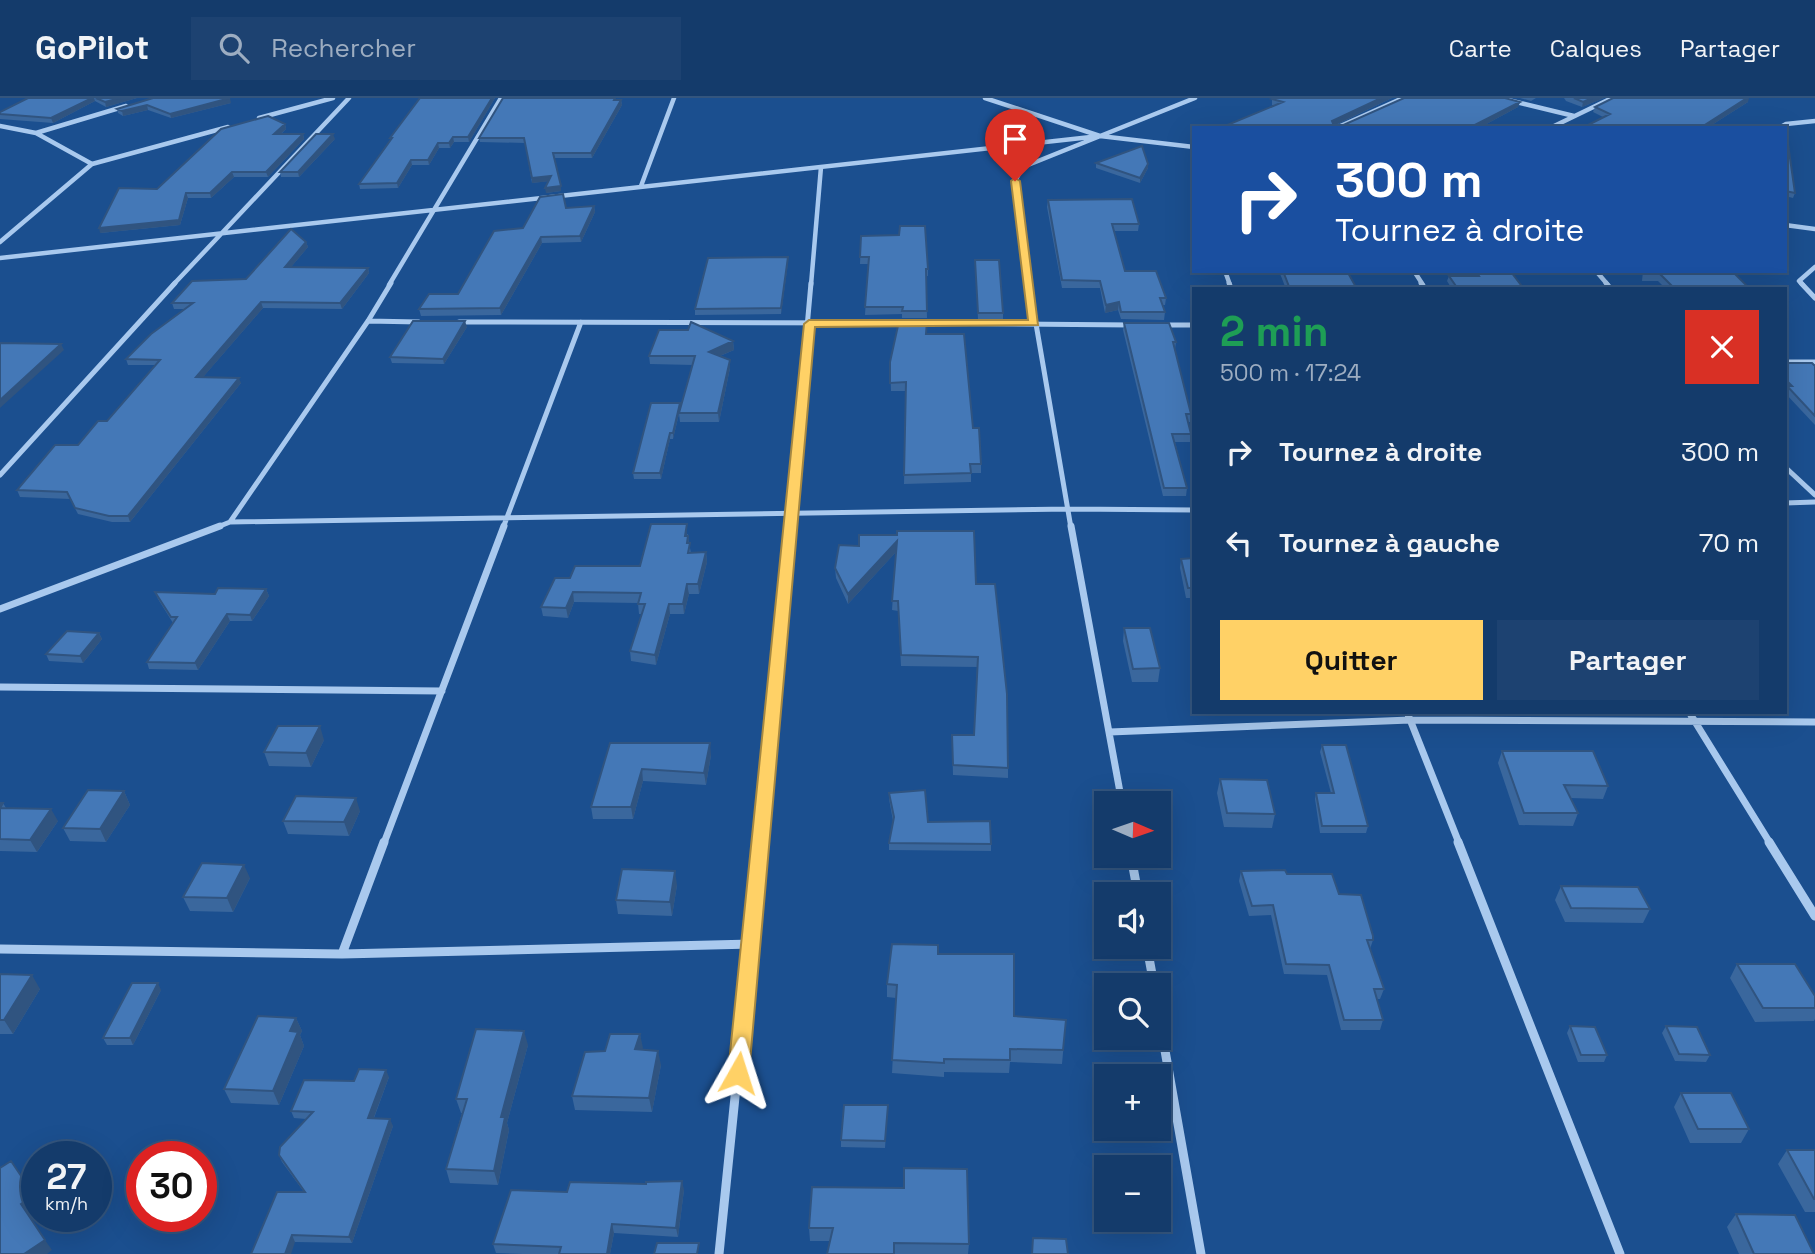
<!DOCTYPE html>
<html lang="fr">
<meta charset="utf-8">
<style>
:root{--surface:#143b6b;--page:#1d4271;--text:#f1f3f6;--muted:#9dadc1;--line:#33557e;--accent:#ffd166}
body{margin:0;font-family:"Space Grotesk",sans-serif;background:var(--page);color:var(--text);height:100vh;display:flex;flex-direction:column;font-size:26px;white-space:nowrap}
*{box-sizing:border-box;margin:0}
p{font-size:23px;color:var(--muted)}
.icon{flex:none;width:38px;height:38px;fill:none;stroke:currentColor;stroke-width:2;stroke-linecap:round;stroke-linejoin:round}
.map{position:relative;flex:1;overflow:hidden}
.sheet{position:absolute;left:1192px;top:189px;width:595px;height:427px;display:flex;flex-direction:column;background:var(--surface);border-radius:0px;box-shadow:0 7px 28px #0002,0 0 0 2px var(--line)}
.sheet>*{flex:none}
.banner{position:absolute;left:1192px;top:28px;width:595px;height:147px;border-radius:0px;box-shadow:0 7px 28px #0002,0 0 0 2px var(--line);background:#1a4fa0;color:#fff;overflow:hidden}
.needle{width:46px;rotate:92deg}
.tools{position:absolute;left:1094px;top:693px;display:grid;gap:14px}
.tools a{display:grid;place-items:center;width:77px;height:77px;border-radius:0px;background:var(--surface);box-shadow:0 7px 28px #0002,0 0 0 2px var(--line);font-size:35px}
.speed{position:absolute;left:21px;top:1043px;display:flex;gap:14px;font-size:35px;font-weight:700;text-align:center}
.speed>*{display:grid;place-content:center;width:91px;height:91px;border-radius:50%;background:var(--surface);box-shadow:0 7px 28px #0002,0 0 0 2px var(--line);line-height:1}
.speed small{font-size:18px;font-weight:400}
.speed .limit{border:10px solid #d22;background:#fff;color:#111}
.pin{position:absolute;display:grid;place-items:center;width:60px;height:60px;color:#fff;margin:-72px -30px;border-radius:50% 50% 50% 0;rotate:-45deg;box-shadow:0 0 7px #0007}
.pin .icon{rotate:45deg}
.me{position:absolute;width:77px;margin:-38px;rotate:6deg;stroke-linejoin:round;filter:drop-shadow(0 0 5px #0008)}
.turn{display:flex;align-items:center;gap:24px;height:147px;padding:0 28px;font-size:32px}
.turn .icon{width:91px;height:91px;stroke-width:2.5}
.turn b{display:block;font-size:49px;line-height:60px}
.round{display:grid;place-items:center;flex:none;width:74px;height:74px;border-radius:0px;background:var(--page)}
.headline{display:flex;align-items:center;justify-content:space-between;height:119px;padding:0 28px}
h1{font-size:42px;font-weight:700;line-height:52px;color:#1e9e55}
.button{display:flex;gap:14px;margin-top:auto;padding:14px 28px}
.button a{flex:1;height:80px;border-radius:0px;background:var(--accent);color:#111;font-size:28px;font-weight:700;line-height:80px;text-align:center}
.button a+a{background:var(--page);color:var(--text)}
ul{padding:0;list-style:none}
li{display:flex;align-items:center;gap:21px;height:91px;padding:0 28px}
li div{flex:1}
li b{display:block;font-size:26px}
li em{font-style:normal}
header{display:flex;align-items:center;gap:42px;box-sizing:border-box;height:98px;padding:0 35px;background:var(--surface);border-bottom:2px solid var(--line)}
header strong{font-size:33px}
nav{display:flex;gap:38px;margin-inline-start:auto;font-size:24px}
.search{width:490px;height:63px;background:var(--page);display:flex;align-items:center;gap:18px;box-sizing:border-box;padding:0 24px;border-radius:0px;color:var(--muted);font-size:26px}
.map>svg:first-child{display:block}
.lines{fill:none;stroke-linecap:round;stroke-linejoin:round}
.street-far3{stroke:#a9c9ee;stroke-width:4.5}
.street-far2{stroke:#a9c9ee;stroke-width:5}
.street-far1{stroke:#a9c9ee;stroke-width:7}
.street{stroke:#a9c9ee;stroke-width:9}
.wall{fill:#3a679d}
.shaded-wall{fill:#305480}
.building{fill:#4478b7;stroke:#305480;stroke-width:2}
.route{fill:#ffd166;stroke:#a68842;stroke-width:2}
</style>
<header>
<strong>GoPilot</strong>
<div class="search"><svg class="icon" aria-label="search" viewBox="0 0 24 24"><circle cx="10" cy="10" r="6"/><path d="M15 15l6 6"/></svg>Rechercher</div>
<nav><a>Carte</a><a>Calques</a><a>Partager</a></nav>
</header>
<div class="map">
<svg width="1815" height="1156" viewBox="0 0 1815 1156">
<rect width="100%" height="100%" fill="#1b4f8f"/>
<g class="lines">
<path class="street-far3" d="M985,0L1100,38L1194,49
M1500,0L1574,18
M259,20L333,0
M0,28L36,35L92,66
M1336,30L1403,0
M1550,30L1612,0
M1779,30L1786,26L1815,23
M36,35L126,8
M641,88L674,0
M1785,127L1815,131
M0,144L92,66L228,29
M0,160L1100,38
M1225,173L1230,187
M1414,173L1423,187
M1596,173L1608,187
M173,187L349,0
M389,187L501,0
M811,187L821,69
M1029,187L1015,83L1023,69L1195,0
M1803,187L1799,183L1815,169"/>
<path class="street-far2" d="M1029,185L1071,430
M1229,185L1231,191
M1421,185L1425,191
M1606,185L1611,191
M1801,185L1815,200
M368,223L419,224
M459,224L906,225
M918,225L1133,227
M1163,227H1194
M1785,264H1815
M1785,369L1815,397
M0,377L175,185
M1785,405L1815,404
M230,424L1069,411L1194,412
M215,430L230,424L368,223L391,185
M503,430L581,224
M789,430L811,185"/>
<path class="street-far1" d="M1071,428L1122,705
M0,511L220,428
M0,589L442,593
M1407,614L1459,745
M1689,614L1770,745
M1110,634L1410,622L1815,624
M384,745L504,428
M761,745L789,428"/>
<path class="street" d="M1458,744L1620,1156
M1769,744L1815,818
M1131,758L1138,796
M1147,849L1154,887
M0,851L342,856L752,846
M342,856L384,744
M1158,913L1201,1156
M719,1156L761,744"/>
</g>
<path class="wall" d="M28,0H137L106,9L95,3L53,25L0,21V14Z
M153,0L231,5L171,20L148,12L123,18L118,15L117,11Z
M420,0H495L469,44H454L450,50H439L429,67H412L398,90L360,91L359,86L390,43V40Z
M1275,0H1392L1334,28L1339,29L1520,4L1518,9L1479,30H1220L1275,7H1272V1Z
M1520,0H1536L1531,3Z
M1564,0H1604L1582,9L1566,3Z
M617,2H621L622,7L592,60H554L561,93L546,95L549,83L532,85L525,45L480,44L479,40Z
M1748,4L1707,30H1582L1603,19L1593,14L1595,9Z
M285,26L286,31L281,36H303L304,41L268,79H234L211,100H188L180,127L100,135L157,91Z
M335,41L299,79H281L280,74Z
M1785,47L1795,95L1793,100L1785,98Z
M1096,65L1148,66V70L1140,85L1096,70Z
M1048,102L1139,126L1138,133H1114L1125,173L1166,200L1165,207H1163L1165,214L1164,222L1121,221L1118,212L1105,215L1100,190H1062L1047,109Z
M594,108L595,114L581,144L542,145L501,217L421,218L419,211L458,196L523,130L566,110Z
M861,138L928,171V178H926L927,220H902V216L865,217L868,166H860Z
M306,144L308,149L291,169L368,170L369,175L342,211L263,210L203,279L241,285L130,424H112L78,416L70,401L20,399L17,392L78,347L107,323L156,267H128L126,261L186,211H174L172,205L246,181Z
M788,159V164L781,216L695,217V211Z
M975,162L1003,215V221H978Z
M1279,173H1347L1357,191H1286Z
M1471,173L1511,174L1524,191H1452L1447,183L1449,178H1474Z
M1643,173H1732L1750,191H1666L1658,183H1642Z
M927,223V236L973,330L981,366V375H971V384L904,386L906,293H891L890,264Z
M1124,225L1176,244L1175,251L1191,316L1190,324H1188L1191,336L1190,344H1175L1187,390L1186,398H1163L1123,232Z
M467,229L444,266L392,265L390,259Z
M733,243L734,252L720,258L730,270L719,324H680L679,316L673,341H670L661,381H634L633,375L680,311L693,267L650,266L649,258Z
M1785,265L1815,268V327L1785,295L1786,290L1785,289Z
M688,436L689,445L691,455L706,454L707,464L699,496H689L684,516H670L656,567L631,563L630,553L642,516H639L638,505L574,504L568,520L543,518L541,509L570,480L640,468Z
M859,437L976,486L1008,670V680L953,677L952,637H974L977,569L901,568L898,513L892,512L896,454L848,506L836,480L835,470L859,448Z
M1194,460V500H1186L1180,470L1181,461Z
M266,491L269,498L252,523H230L198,572L149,571L147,564L173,525L158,501L155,494L215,496Z
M1124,530L1160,570L1158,584H1132L1123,543Z
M99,535L102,541L83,565L49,563L46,556Z
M324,642L311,669L269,668L264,654Z
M610,645L711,657L706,687L643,683L633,721H593L591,709Z
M1322,647L1368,728L1366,735H1320L1315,701L1316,695H1331L1320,654Z
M1502,653L1608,688L1603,701L1570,700L1578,715L1573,728L1519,727L1498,665Z
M1220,681L1275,716L1272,730L1224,729L1217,695Z
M124,693L130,707L106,744L70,743L63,730Z
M889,695L928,724L991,746V753L889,752V745L893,723L889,701Z
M0,705H3L6,710L58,723L37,754L0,753Z
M360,713L349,738L288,736L283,723Z
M1241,773L1287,776L1339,796L1373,842L1370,851L1384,891L1380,901H1377L1383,922L1380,932H1341L1327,877L1284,876L1271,817L1249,818L1239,783Z
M250,780L233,814L190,813L183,799Z
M677,787L672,818L618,816L616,802Z
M1561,788L1650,811L1643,825L1565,824L1555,802Z
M938,856L1014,918L1066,922L1062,966L1010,964L1009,975L944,974V979L892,975L896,900L887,899V886Z
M1737,866L1815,910V921L1814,923L1755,924L1730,880Z
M0,876L40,891L13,936H0Z
M161,892L133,947H107L103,940Z
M296,920L302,933L300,937L304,948L279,1007L231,1005L224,991Z
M1570,928L1607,957L1604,964H1578L1567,935Z
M1666,928L1710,957L1706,964L1675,963L1662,935Z
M640,936L642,951L661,967L652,1014L575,1012L572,998L605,953Z
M528,947L507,1025L509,1032L498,1087L450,1085L446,1071L462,1015H461L456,1001Z
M389,979L374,1020L393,1028L352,1145L295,1144L251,1156L304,1094L282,1064L279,1057L306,1021L294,1020L291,1013L354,983Z
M1681,995L1749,1031L1741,1045H1690L1674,1009Z
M888,1007L885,1050L841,1049V1042Z
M1787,1052H1815V1114H1805L1778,1066Z
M812,1089L969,1146L968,1156H827L830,1143H810L809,1130Z
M684,1092L678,1139L614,1135L610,1156H523L496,1155L493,1146L567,1094Z
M1736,1116L1814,1156H1739L1727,1129Z"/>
<path class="shaded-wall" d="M92,0H94L95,3L53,25L51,20Z
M120,0H137L106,9L105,4Z
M230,0L231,5L171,20L170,16Z
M492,0H495L469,44L468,39Z
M1381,0H1392L1331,29L1332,23Z
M1592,0H1604L1582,9L1583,4Z
M1747,0H1749L1748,4L1707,30H1700Z
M621,2L622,7L592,60L591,55Z
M1520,4L1518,9L1479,30H1469Z
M147,7L148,12L123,18L122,13Z
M285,26L286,31L275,41L274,36Z
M303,36L304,41L268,79L266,74Z
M333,36L335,41L299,79L298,74Z
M453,39L454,44L450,50L449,45Z
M438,45L439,50L429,67L428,62Z
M411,62L412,67L398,90L397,85Z
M1148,66V70L1140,85V80Z
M232,74L234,79L211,100L210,95Z
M551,78L552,83L532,85V80Z
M561,88V93L546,95L545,90Z
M186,95L188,100L180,127L100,135L99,130Z
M594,108L595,114L581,144L580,138Z
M541,139L542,145L501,217L500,210Z
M306,144L308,149L287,174L285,169Z
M788,159V164L781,216V210Z
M368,170L369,175L342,211L340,205Z
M261,204L263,210L198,285L196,279Z
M1119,204L1118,212L1105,215L1106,207Z
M465,223L467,229L444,266L443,261Z
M733,243L734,252L710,262L709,254Z
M61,246L64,252L0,310V302Z
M730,262V270L719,324L718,315Z
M239,280L241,285L130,424L128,418Z
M680,305V311L673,341V335Z
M670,335V341L661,381L660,375Z
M687,426V441L688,438L689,448L688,455L685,438Z
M897,443V453L848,506V496Z
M706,454L707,464L699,496L698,486Z
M687,486L689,496L684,516L683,506Z
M266,491L269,498L252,523L250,517Z
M573,494L574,504L568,520L566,510Z
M669,506L670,516L656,567L655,557Z
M227,516L230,523L198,572L195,565Z
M99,535L102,541L83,565L80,558Z
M320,628L324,642L311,669L306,655Z
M710,645L711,657L706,687L704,675Z
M642,671L643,683L633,721L631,709Z
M124,693L130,707L106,744L100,731Z
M356,700L360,713L349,738L344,724Z
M51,711L58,723L37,754L30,742Z
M244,767L250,780L233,814L227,800Z
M675,773L677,787L672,818L670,804Z
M32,877L40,891L13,936L4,922Z
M158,885L161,892L133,947L130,940Z
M296,920L302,933L300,937L304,948L279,1007L273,993L290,933Z
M524,933L528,947L507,1025L509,1032L498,1087L494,1073L501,1019Z
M640,936L643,950L637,964L635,951Z
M658,953L661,967L652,1014L649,1000Z
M386,972L389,979L371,1027L368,1020Z
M390,1021L393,1028L352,1145L349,1139Z
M682,1083L684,1092L678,1139L676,1130Z
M34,1097L37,1102V1111L28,1117L21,1106Z
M612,1126L614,1135L610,1156H607Z
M292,1137L295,1144L291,1156H285Z
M45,1142L52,1152L47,1156H24Z"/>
<path class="building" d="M28,0H92L51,20L0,16V14Z
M96,0H120L105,4Z
M153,0H230L170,16L147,7L122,13L117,11Z
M420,0H492L468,39H453L449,45H438L428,62H411L397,85L359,86L392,40H390Z
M503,0H615L614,2H621L591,55H553L561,88L545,90L551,78L532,80L524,40H479Z
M1275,0H1381L1332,23L1334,28L1339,29L1404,0H1505L1520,4L1469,30L1456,28L1452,30H1220L1283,4L1272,1Z
M1574,0H1592L1583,4Z
M1613,0H1747L1700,30H1582L1610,16L1595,9Z
M268,18L285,26L274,36H303L266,74H232L210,95H186L179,122L99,130L119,90L157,91L221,31Z
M316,36H333L298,74H280Z
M1788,46L1795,95L1785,93V47Z
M1142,48L1148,66L1140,80L1096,65Z
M563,96L566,110L594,108L580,138L541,139L500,210L419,211L429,196H458L494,133L523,130L540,99Z
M1132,101L1139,126H1112L1125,173H1156L1166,200H1160L1165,214H1121L1119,204L1106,207L1100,183L1062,182L1048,102Z
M900,128H925L928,171H926L927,213H902L903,209H865L869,159H860L861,138L899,137Z
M291,131L306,144L285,169L368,170L340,205L261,204L196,279L239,280L128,418H109L75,410L67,394L17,392L55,347H78L98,323H107L160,262L126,261L151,236L193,205H172L192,183L246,181Z
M788,159L781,210L695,211L708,160Z
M975,162H999L1003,215H978Z
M1283,173H1347L1357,191H1290Z
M1476,173L1511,174L1524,191H1458L1449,178H1479Z
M1644,173H1732L1750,191H1675L1660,176H1644Z
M413,223H465L443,261L390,259Z
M899,223H927L926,236H964L973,330H979L981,366H970L971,375L904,377L906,284L890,285V264Z
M691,224L733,243L709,254L730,262L718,315H679L695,258H649L659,232H688Z
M1124,225H1169L1176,244H1173L1191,316H1186L1191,336H1172L1187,390H1164Z
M0,245L61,246L0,302Z
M1785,265H1812L1815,268V318L1787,288H1792L1785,281Z
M651,305H680L673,335H670L660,375H633Z
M651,426H687L685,438H688L687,445H690L688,455L706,454L698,486H687L683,506H669L655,557L630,553L645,506H638L641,495L573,494L566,510L541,509L555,480H570L575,468H640Z
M897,433H974L976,486H995L1007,596L1008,670L953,667L952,637H974L978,559L901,557L898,503H892L897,443L848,496L835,470L839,447L859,448V437H897Z
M1194,460V490H1188L1181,461Z
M218,490L266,491L250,517L227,516L195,565L147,564L177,519H171L155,494L215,496Z
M1124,530H1150L1160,570L1133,571Z
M67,533L99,535L80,558L46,556Z
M278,628H320L306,655L264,654Z
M610,645H710L704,675L642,671L631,709H591Z
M1322,647H1346L1368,728H1322L1316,695H1334Z
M1502,653H1593L1608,688L1564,687L1578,715H1524Z
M1220,681L1267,682L1275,716L1227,715Z
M88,692L124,693L100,731L63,730Z
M925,692L928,724L990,723L991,746L889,745L894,719L889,695Z
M296,698L356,700L344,724L283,723Z
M0,705H3L0,710L51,711L30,742L0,741Z
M202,765L244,767L227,800L183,799Z
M622,771L675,773L670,804L616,802Z
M1285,772L1287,776H1332L1339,796L1361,797L1373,838V842H1367L1384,891H1374L1383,922H1344L1329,867L1286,866L1273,807L1252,808L1241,773Z
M1561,788L1638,789L1650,811L1571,810Z
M892,846L938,847V856H1014V918L1066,922L1063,952L1010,951V962L944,961V965L892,962L897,887L887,886Z
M1737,866H1795L1815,898V910H1763Z
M0,876L32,877L4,922H0Z
M132,885H158L130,940H103Z
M258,918L296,920L290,933L298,934L273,993L224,991Z
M1570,928L1595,929L1607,957H1581Z
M1666,928L1697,929L1710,957L1679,956Z
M476,931L524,933L501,1019H505L494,1073L446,1071L467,1001H456Z
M610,936H640L635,951L658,953L649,1000L572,998L585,954L605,953Z
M359,971L386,972L368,1020L390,1021L349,1139L292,1137L285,1156H251L277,1094H305L279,1057L280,1049L313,1014L291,1013L304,982L354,983Z
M1681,995H1731L1749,1031H1698Z
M844,1007H888L885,1043L841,1042Z
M1787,1052H1815V1101H1814Z
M11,1063L34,1097L21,1106L45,1142L24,1156H0V1070Z
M904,1070L967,1071L969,1146L894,1145V1156H827L833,1130H809L812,1089L904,1090Z
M682,1083L676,1130L612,1126L607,1156H559L561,1149L493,1146L511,1092L567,1094L570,1084L646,1086V1084Z
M1736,1116L1795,1117L1814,1156H1754Z
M1033,1140L1066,1141L1068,1156H1032Z
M657,1145H699L697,1156H654Z"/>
<path class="route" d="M1015,80L1020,83L1038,227L815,229L749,975L746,982L738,984L731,982L728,975L804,226L809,222H1028L1011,83Z"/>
</svg>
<div class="tools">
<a><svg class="needle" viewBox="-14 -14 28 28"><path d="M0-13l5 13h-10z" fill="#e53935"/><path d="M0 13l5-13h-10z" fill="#9dadc1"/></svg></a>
<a><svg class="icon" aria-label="sound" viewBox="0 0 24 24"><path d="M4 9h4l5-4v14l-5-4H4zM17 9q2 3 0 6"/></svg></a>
<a><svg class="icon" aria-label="search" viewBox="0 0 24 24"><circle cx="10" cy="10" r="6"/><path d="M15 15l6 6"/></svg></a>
<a>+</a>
<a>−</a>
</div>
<div class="speed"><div>27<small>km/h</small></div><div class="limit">30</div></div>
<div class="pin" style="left:1015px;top:83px;background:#d93025"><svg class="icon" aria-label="arrive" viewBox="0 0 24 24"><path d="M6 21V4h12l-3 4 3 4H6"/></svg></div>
<svg class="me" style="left:738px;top:975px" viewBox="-20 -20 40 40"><path d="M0-17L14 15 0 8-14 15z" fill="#ffd166" stroke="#fff" stroke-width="4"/></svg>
<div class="banner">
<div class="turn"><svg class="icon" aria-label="right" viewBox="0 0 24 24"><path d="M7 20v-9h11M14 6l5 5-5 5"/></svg><div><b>300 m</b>Tournez à droite</div></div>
</div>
<section class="sheet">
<div class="headline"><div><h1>2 min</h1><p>500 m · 17:24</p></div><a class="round" style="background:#d93025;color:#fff"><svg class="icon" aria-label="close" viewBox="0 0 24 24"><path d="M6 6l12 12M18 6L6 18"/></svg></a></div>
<ul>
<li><svg class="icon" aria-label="right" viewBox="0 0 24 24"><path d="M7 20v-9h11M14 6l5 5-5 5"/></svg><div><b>Tournez à droite</b></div><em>300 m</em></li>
<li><svg class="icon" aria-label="left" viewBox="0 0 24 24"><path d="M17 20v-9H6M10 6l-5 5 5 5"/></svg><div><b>Tournez à gauche</b></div><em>70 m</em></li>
</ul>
<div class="button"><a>Quitter</a><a>Partager</a></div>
</section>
</div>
